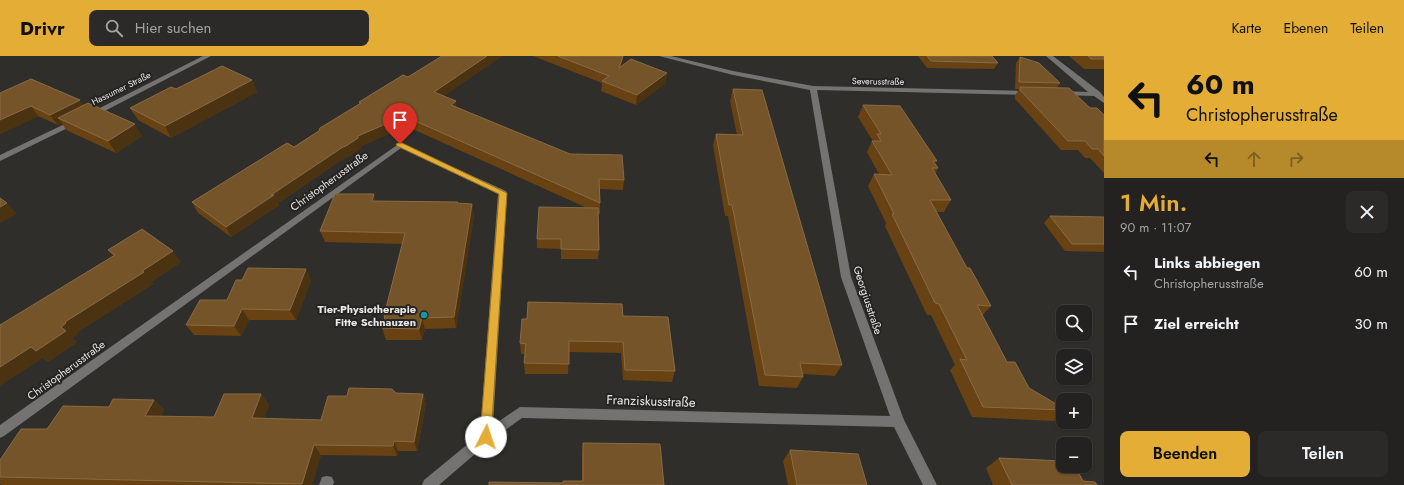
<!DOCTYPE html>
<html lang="de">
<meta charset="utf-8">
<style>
:root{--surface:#232220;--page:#2b2a29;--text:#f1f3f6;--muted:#a3a4a5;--line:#403f3e;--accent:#e4ad35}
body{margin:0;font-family:Jost,sans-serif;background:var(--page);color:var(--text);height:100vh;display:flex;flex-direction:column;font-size:15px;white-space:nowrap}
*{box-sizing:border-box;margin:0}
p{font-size:13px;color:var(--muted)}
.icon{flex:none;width:22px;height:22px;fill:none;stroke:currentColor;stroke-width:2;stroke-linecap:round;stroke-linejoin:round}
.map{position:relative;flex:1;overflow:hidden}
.details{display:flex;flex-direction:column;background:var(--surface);width:300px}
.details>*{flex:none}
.top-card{background:#e4ad35;color:#111;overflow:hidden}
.fabs{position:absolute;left:1056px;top:249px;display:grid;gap:8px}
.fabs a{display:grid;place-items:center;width:36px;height:36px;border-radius:8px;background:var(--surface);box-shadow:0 1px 3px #0004,0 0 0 1px var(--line);font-size:20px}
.pin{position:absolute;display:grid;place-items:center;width:34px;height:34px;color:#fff;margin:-41px -17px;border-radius:50% 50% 50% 0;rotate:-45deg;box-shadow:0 0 4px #0007}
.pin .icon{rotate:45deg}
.me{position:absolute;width:44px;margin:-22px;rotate:4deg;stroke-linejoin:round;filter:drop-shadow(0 0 3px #0008)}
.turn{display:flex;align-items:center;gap:14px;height:84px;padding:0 16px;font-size:18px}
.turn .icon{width:52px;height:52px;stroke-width:2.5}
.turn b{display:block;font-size:28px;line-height:34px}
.lanes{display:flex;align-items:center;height:38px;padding:0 16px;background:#0003;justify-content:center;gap:20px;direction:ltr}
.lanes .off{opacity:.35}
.round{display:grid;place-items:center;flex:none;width:42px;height:42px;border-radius:8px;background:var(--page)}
.headline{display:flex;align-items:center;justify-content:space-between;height:68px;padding:0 16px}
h1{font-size:24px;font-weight:600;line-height:30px;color:var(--accent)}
.cta{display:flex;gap:8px;margin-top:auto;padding:8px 16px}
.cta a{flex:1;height:46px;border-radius:8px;background:var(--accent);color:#111;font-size:16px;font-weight:600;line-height:46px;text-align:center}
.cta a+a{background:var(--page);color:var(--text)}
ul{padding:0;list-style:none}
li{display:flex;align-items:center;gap:12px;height:52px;padding:0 16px}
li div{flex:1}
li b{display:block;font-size:15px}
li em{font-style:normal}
header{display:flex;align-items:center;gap:24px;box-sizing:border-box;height:56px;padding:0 20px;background:var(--accent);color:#111}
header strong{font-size:19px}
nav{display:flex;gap:22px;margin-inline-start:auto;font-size:14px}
.search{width:280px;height:36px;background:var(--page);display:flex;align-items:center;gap:10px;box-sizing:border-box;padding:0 14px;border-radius:8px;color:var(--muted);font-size:15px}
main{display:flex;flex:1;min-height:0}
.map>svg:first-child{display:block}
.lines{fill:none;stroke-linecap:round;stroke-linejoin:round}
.minor{fill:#747372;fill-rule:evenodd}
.wall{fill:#684212}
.shaded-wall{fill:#4b3312}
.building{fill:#765429;stroke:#886b46}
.route{fill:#e4ad35;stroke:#947022}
.culture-dot{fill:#0f9aa8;stroke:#252421;stroke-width:1.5}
.labels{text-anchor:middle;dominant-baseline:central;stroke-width:4;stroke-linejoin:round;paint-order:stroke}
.far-street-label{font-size:9px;fill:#e9e8e6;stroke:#252421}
.street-label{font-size:11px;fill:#e9e8e6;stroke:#252421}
.poi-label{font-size:11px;font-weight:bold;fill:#e9e8e6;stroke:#252421;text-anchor:end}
.near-street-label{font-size:13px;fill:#e9e8e6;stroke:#252421}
</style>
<header>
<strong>Drivr</strong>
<div class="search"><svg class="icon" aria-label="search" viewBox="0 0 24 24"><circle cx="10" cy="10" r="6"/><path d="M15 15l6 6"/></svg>Hier suchen</div>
<nav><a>Karte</a><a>Ebenen</a><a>Teilen</a></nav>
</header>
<main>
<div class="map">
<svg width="1104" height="429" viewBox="0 0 1104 429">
<rect width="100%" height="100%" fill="#2f2e2b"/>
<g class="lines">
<path class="minor" d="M203,0H211L93,61H90L86,59Z
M659,0H671L733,15L813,30L1031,35L1035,37L1031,39L817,34L851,221L904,364L937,429H923L894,371L522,362L490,385L439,429H422L424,424L480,378L498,138L401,92L4,380L0,382V369L400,87L506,135L507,137L493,369L520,351L890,360L841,221L810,34L733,19Z
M1046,0H1053L1100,36L1104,41V47L1094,40L1058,39L1057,37L1061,35L1088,36Z
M73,64H76L80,66L0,105V99Z
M327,420L332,421L334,426L333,429H319L322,421Z"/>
</g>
<path class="wall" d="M442,0H502L443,40L456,51L624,124L623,134L600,133V158L598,157L599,194L598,203H561V193L537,192V183L587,152L406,70L361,90V92L350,100L346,101L278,147L279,149L231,181L198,157L192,146L294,91L359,48V46L408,21Z
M533,0H623V9L666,27L636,49L601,35L602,27Z
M918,0H992L998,7L994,13L927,12Z
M1069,0H1104V13H1084Z
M1020,1L1060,27L1057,32L1090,52L1104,59V117L1090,102H1085L1078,94H1061L1015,43V40L1019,33H1015L1016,7Z
M31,23L84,49L142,80L116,97L66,74L62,67L58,69L38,60L0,78Z
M252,24L257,36L171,82L138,64L130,52L176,33Z
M733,33L842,309L835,320L803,318V321L797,332L759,330L728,160H725L713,89L716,78L737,79L730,45Z
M863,49L937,105L935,107L938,112L935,118L951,144L944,156H936L967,212L991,250L982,260L1007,306L1029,332L1063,352V358L1054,365L972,361L950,314L955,309L931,259H927L885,170L886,167L868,130L874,118H879L867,96L872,85H873L858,61Z
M376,145L472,148L474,160L456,272L425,273L422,284H386L382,272L385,263L384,260L402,188L325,186L320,175Z
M1050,160L1104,162V196L1065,195L1044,167Z
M108,194L181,206L151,226L153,228L76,277L77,278L72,282L77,286L48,306L43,302L113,200Z
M311,224L296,264H249L241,280L194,279L186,269L227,244Z
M623,260L675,315L672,326L623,324L621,297L569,296L568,318H525L524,307L525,298H521L520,287Z
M396,337L423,338L426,348L417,395H398L397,400L321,399L312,429H2L0,428V404L47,373L109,351L154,344L164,354L161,360L214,361L261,338L269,349L264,362L321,364L347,340Z
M583,387L664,429L563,427L582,425V397Z
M790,394L867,429H788L783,405Z
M999,402L1083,425L1097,429H993L986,412Z"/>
<path class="shaded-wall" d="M487,0H502L435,46L434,36Z
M624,0L623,10L619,12Z
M667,17L666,27L636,49L637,39Z
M252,24L257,36L171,82L165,70Z
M80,44L87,55L58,62L62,67L58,69L50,59Z
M456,45L457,55L451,49Z
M31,50L38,60L0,78V64Z
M404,60L406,70L361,90V92L350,100L346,101L278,147L279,149L231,181L226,171L271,139L358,80Z
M135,68L142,80L116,97L108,85Z
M374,138L377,150L372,145Z
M7,147L17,158L0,167V151Z
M472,148L474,160L456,272L454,261Z
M173,195L181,206L151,226L153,228L76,277L77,278L72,282L77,286L48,306L43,302L0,330V311L61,271L65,266Z
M306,213L311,224L296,264L290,254Z
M242,253L249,264L241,280L234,270Z
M422,262L425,273L422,284L419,273Z
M261,338L269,349L260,372L252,362Z
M423,338L426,348L417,395L414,386Z
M154,344L164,354L156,370L145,360Z
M394,385L398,395L397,400L393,390Z
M314,389L321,399L312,429H303L302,428Z"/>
<path class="building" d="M442,0H487L434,36L456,45L451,49L570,98L622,99L624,124L599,123L600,147L404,60L358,80V82L346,90L343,91L271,139H274L226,171L192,146L287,87L294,91L319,75L320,72L361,47L359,46L403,19L408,21Z
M558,0H623L619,12L631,3L667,17L637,39L602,25L609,20Z
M927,0H992L998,7L931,5Z
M1088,0H1104V3H1091Z
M1020,1L1039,7L1060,27L1019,26Z
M222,10L252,24L165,70L130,52L171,31L176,33Z
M31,23L80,44L50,59L31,50L0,64V37Z
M1020,31L1069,32L1090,52H1097L1104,59V100L1098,93H1092L1085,85H1068L1020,34Z
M733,33L762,34L842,309L800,307L803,321L765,319L732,149H729L716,78L743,79Z
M88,47L135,68L108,85L58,62Z
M863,49L900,50L937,105H933L938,112H932L951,144H930L967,212H970L991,250L977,249L1007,306H1015L1029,332L1063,352V354L983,351L960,303L967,304L939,248L935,247L892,158H894L874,118L892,119L872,85H881L877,78H881Z
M335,138H374L372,145L458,146L457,147L472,148L454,261L422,262L419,273L382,272L385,260H384L405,177L320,175Z
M0,142L7,147L0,151Z
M539,151L598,152L599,194L561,193V183H537Z
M1050,160L1104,161V188H1072Z
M142,173L173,195L142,215L144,216L65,266L66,267L61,271L66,275L36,295L31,291L0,311V269L115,199L108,194Z
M248,212L306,213L290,254L242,253L234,270L186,269L200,244H227L236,224H242Z
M528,246L622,248L623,260L668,261L675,315L625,314L623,286L569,285V308L524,307L526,288L520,287L522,263H527Z
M349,332L392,333L396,337L423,338L414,386L394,385L393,390L314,389L302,428L0,421V404L21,373H47L63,350L109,351L113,343L154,344L145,360L214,361L224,338H261L252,362L321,364L328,340H347Z
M583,387L660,388L664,429H489V426L563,427V425H583Z
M790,394L858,398L867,429H797Z
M999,402L1063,405V410H1075L1083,425L1095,426L1097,429H1012Z"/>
<path class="route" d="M400,86L507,137L491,381L490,385L486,387L482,385L480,381L499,138L397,90L396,88Z"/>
<circle class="culture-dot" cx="424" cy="259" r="4"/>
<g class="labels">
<g class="far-street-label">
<text transform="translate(878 25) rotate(1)">Severusstraße</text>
<text transform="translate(121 32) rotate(-26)">Hassumer Straße</text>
</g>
<g class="street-label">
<text transform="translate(329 125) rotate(-36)">Christopherusstraße</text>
<text transform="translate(868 244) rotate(72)">Georgiusstraße</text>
<text transform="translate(66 314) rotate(-36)">Christopherusstraße</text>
</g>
<g class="poi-label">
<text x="416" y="253">Tier-Physiotherapie<tspan x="416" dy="13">Fitte Schnauzen</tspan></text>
</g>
<g class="near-street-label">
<text transform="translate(651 345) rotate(2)">Franziskusstraße</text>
</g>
</g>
</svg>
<div class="fabs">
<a><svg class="icon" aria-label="search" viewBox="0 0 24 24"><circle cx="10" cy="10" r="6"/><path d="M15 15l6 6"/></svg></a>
<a><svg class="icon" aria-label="layers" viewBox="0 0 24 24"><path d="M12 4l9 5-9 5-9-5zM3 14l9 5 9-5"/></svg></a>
<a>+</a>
<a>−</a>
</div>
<div class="pin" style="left:400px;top:88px;background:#d93025"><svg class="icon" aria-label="arrive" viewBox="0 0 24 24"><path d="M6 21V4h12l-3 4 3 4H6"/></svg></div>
<svg class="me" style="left:486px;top:381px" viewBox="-20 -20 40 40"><circle r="19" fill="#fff"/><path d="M0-13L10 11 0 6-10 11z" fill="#e4ad35"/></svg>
</div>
<section class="details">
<div class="top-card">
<div class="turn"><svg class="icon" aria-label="left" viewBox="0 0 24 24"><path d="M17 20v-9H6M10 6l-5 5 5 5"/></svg><div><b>60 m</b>Christopherusstraße</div></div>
<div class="lanes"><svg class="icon" aria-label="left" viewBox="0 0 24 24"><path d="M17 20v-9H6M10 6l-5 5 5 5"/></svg><svg class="icon off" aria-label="ahead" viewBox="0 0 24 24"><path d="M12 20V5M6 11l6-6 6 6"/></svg><svg class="icon off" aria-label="right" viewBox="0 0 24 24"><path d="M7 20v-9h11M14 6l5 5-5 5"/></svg></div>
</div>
<div class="headline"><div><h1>1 Min.</h1><p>90 m · 11:07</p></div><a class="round"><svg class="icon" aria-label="close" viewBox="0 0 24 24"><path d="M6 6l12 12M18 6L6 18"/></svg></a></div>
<ul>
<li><svg class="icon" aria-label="left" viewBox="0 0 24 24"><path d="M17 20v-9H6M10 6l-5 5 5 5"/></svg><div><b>Links abbiegen</b><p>Christopherusstraße</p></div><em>60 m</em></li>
<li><svg class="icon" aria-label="arrive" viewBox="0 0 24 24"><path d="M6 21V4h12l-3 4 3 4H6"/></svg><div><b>Ziel erreicht</b></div><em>30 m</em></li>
</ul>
<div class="cta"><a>Beenden</a><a>Teilen</a></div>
</section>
</main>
